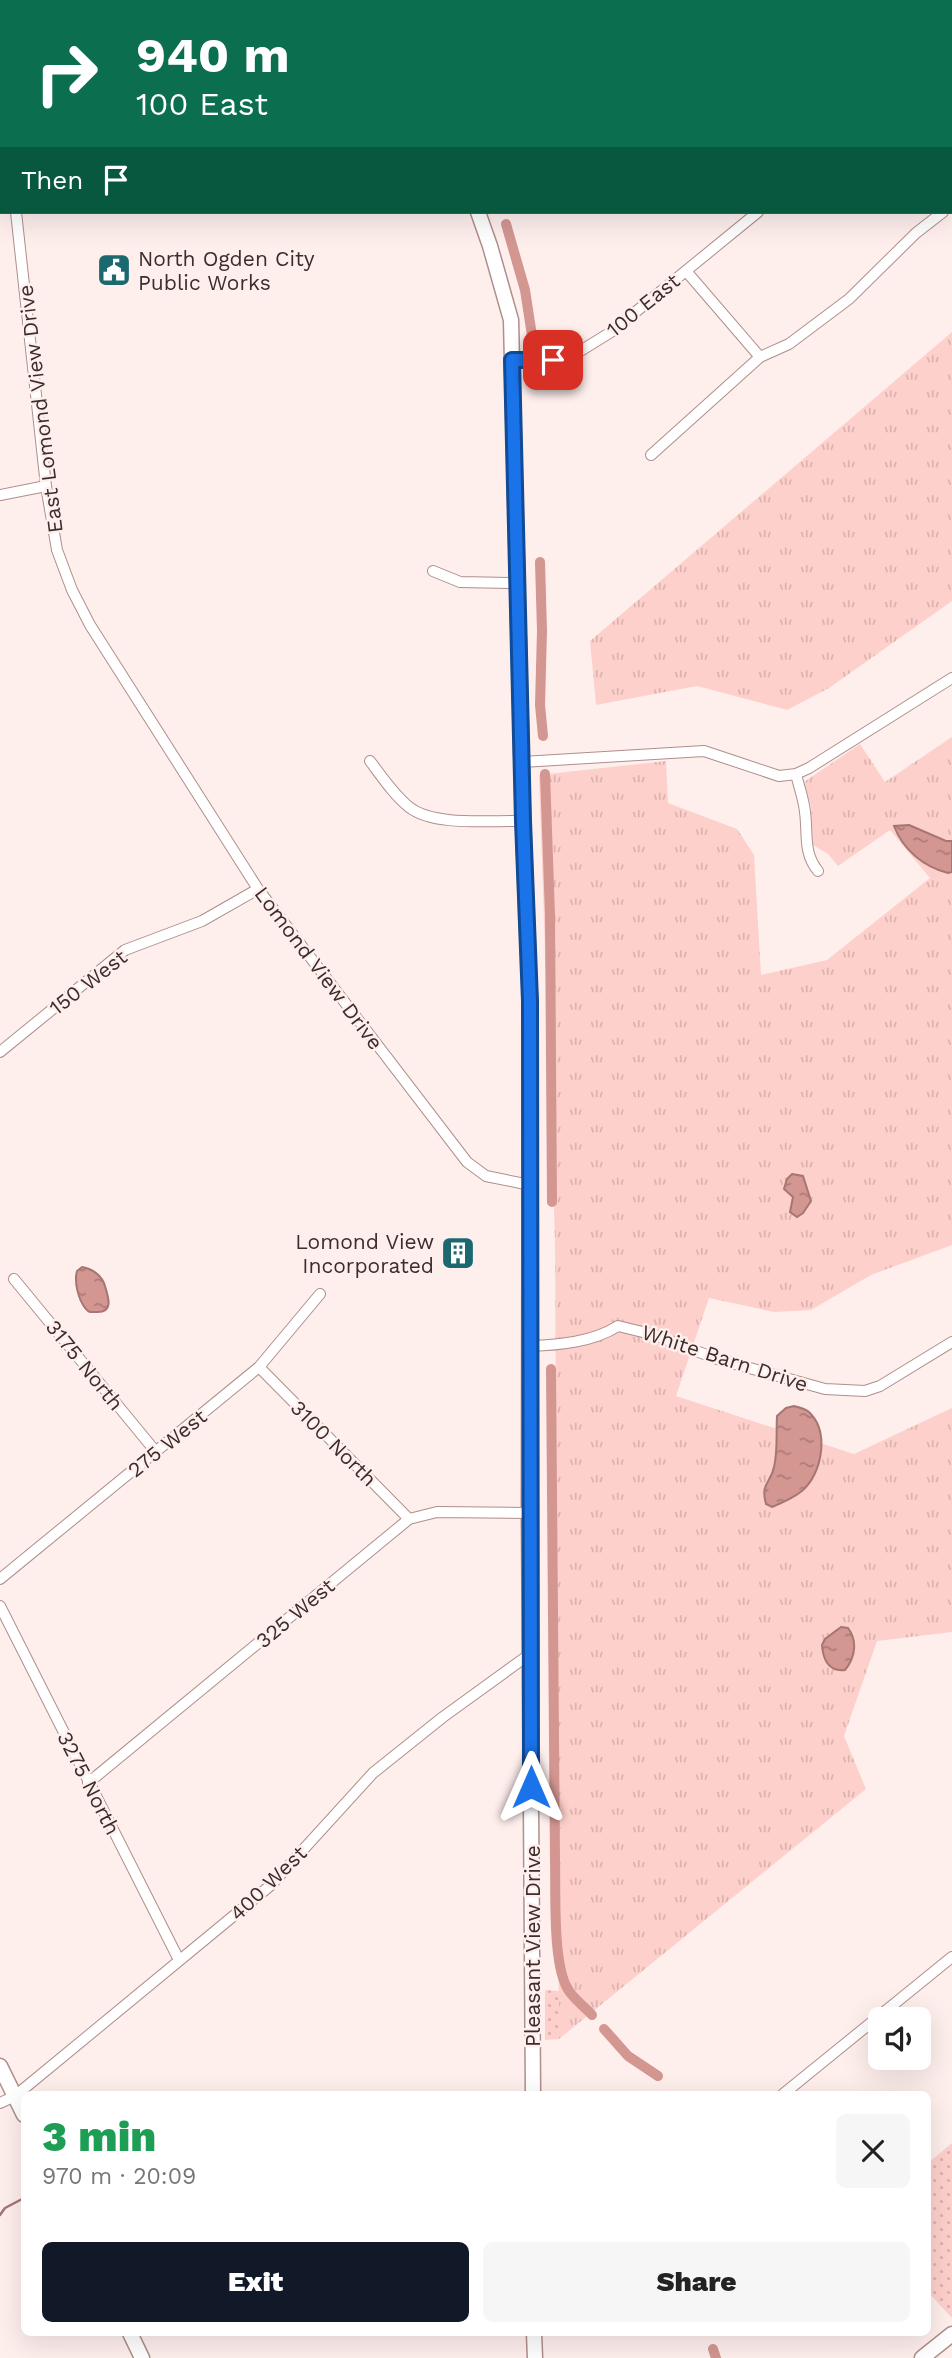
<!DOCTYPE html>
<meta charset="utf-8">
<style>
:root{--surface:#fff;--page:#f6f6f6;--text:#222;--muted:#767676;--accent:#111827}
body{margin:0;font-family:"Work Sans",sans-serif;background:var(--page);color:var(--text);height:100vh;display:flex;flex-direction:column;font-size:26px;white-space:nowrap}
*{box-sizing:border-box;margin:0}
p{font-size:23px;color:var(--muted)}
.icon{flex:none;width:38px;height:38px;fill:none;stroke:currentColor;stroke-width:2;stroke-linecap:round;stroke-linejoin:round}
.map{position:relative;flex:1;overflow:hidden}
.side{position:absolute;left:21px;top:2091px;width:910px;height:245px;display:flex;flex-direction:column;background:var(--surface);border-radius:10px;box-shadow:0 7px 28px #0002}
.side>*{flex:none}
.guide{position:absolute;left:0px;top:0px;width:952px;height:214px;box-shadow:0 7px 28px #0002;background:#0b6e4f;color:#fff;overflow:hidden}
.buttons{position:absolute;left:868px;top:2007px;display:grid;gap:14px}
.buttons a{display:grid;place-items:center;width:63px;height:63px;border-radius:10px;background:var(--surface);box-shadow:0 7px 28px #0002;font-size:35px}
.pin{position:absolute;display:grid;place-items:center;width:60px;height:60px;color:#fff;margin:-30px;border-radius:14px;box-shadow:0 4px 10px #0006}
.me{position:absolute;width:77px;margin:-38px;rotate:0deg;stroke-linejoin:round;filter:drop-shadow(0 0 5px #0008)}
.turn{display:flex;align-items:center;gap:24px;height:147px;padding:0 21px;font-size:32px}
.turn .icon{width:91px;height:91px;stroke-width:2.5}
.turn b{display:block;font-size:49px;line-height:60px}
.then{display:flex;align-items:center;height:66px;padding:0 21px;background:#0003;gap:14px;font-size:26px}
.round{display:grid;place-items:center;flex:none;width:74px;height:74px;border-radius:10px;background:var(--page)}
.overview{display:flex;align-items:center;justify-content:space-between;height:119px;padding:0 21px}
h1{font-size:42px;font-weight:800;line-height:52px;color:#1e9e55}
.primary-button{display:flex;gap:14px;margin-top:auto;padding:14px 21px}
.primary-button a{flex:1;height:80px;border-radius:10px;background:var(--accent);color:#fff;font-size:28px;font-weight:800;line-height:80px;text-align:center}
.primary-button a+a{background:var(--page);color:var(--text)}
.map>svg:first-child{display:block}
.grass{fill:url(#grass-tufts)}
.park{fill:url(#park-dots)}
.water{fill:url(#water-ripples);stroke:#a57673;stroke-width:2}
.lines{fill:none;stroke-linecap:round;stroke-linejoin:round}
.stream{stroke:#a57673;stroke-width:2.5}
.canal{stroke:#d39691;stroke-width:10}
.street-casing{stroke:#af8e8b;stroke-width:12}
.secondary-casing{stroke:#af8e8b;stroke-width:17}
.street{stroke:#fff;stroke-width:10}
.secondary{stroke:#fff;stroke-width:14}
.route-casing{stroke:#114b97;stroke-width:18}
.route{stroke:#1a73e8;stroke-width:12}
.labels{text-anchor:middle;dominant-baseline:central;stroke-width:5;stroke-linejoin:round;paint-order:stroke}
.poi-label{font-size:21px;fill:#3b2d2c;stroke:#feefed;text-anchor:start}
.street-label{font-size:21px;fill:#3b2d2c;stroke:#feefed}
</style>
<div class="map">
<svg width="952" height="2358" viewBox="0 0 952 2358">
<defs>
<pattern id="grass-tufts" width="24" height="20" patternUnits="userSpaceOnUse" patternTransform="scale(1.75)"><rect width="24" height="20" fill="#fed0cb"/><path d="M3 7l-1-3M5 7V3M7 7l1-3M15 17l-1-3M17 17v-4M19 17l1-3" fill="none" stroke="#dbb3ae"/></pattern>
<pattern id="park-dots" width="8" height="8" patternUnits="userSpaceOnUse" patternTransform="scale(1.75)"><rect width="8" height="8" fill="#fed0cb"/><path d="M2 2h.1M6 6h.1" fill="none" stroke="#dbb3ae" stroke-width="1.8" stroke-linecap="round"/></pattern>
<pattern id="water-ripples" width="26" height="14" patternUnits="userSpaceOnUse" patternTransform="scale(1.75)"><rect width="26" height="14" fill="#d39691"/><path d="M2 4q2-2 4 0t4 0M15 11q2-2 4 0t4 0" fill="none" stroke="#ac7b77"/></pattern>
</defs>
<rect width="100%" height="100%" fill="#feefed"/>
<path class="grass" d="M952,332V601L829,688L787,710L697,686L596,705L590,641Z
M952,737V1245L871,1275L811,1310L774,1312L709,1298L676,1396L854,1454L952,1408V1632L877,1641L844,1736L866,1789L559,2039L555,1241L539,775L666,761L668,803L737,829L754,855L761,975L827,960L930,878L890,830L838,866L828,854L813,845L811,806L804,782L860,744L885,782Z"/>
<path class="park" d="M545,1990L559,1991V2039L545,2040Z
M952,2143V2318L928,2292V2163Z"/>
<path class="water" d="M909,825L946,841H952V872L948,873C924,867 903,850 894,826Z
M792,1174L803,1176L811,1201L803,1213L797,1217L790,1212L793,1197L784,1189L787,1179Z
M82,1267C92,1269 100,1274 104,1283C108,1296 115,1313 96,1312C91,1312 89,1313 86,1309C78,1300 74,1281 77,1271Z
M794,1406C798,1407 806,1409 809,1412C830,1432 822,1474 802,1491C793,1498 782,1503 772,1507L766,1504C760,1483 771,1483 774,1467C778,1451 776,1432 777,1416L786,1408Z
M841,1627L848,1628C858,1641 855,1658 845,1670C829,1672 823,1660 822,1645L825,1639Z"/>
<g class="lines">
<path class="stream" d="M0,2215L5,2208L24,2198"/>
<path class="canal" d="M353,0L354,2
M506,224L525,290L533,342
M540,562L542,631L540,705L543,736
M545,774L550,915L552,1202
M551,1369L555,1861C556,1892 552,1967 569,1991C575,2000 585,2007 592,2015
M604,2029L628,2056L658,2076
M713,2349L716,2358"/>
<g class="street-casing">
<path id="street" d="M659,2L661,0
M950,55L952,53
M950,76L952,78
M0,79L2,93
M950,206L952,205
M16,212L46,486L57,550L72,590L90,625L258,889L467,1162L486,1176L530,1185
M686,271L760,357
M512,360H553L582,350L611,332L758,212
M651,455L760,357L789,344L849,299L916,233L943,212
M0,495L46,486
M433,571L460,582L517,583
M370,761C382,777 394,795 409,807C434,827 492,820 523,821
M522,762L704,751L779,776L796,774L809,768L952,678
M796,774C799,787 804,800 805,812C808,834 803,853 818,871
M0,1052L125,950L202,921L258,889
M14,1279L156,1452
M530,1346C559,1345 593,1342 618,1326L655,1335L717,1359L825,1389L865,1391L880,1386L952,1342
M259,1367L409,1519
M0,1579L259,1367L320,1294
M0,1606L179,1960
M88,1783L409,1519L437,1512L529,1513
M782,2095L952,1957
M0,2103L15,2096L271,1885L373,1773L443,1717L530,1654"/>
</g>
<g class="secondary-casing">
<path id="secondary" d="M327,0L328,2
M478,212L490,246L511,320L523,821L530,1001L529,1513L533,2095
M0,2066L24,2115
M130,2333L142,2358
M534,2333L535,2358
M922,2358L952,2334"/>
</g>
<use href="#street" class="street"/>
<use href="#secondary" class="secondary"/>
</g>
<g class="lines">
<g class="route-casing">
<path id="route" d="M531,1787L530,1001L523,821L512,360H553"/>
</g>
<use href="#route" class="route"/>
</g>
<defs>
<g id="civic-square" transform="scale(1.75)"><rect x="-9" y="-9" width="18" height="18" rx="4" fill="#1c686f" stroke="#feefed"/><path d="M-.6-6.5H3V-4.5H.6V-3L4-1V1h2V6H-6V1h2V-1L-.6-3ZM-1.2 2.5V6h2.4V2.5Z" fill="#fff"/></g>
<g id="building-square" transform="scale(1.75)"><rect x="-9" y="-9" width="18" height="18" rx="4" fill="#1c686f" stroke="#feefed"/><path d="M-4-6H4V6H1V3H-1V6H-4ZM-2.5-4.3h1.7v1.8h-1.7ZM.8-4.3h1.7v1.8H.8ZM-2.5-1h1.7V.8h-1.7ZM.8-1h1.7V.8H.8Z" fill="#fff"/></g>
</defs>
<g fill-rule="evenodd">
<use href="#civic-square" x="114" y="270"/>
<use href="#building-square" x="458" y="1253"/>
</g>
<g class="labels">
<g class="poi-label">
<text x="138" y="258">North Ogden City<tspan x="138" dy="24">Public Works</tspan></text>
<text x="434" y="1241" text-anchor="end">Lomond View<tspan x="434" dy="24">Incorporated</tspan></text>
</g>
<g class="street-label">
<text transform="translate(643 305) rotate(-39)">100 East</text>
<text transform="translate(40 409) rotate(-97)">East Lomond View Drive</text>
<text transform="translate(319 968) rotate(53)">Lomond View Drive</text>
<text transform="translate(88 982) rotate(-38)">150 West</text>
<text transform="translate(725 1358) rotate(18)">White Barn Drive</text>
<text transform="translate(85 1365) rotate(51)">3175 North</text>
<text transform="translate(167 1443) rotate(-39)">275 West</text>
<text transform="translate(334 1443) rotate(45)">3100 North</text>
<text transform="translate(295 1613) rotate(-40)">325 West</text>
<text transform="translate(89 1783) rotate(63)">3275 North</text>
<text transform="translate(268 1883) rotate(-44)">400 West</text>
<text transform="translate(532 1946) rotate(-90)">Pleasant View Drive</text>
</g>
</g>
</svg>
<div class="buttons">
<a><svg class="icon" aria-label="sound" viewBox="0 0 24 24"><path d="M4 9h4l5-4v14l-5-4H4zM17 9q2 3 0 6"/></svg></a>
</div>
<div class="pin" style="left:553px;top:360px;background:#d93025"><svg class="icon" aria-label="arrive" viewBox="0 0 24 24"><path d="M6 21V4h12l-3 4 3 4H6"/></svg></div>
<svg class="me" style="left:531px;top:1787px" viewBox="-20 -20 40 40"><path d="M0-17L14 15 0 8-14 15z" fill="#1a73e8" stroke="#fff" stroke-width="4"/></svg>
<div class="guide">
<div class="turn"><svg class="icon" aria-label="right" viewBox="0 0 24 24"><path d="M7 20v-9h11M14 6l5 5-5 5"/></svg><div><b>940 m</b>100 East</div></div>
<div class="then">Then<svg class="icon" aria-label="arrive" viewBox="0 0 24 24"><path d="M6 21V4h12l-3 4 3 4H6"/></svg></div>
</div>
<section class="side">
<div class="overview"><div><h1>3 min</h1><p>970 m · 20:09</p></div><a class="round"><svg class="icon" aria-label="close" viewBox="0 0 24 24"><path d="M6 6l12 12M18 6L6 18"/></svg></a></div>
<div class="primary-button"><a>Exit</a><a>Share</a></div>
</section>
</div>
